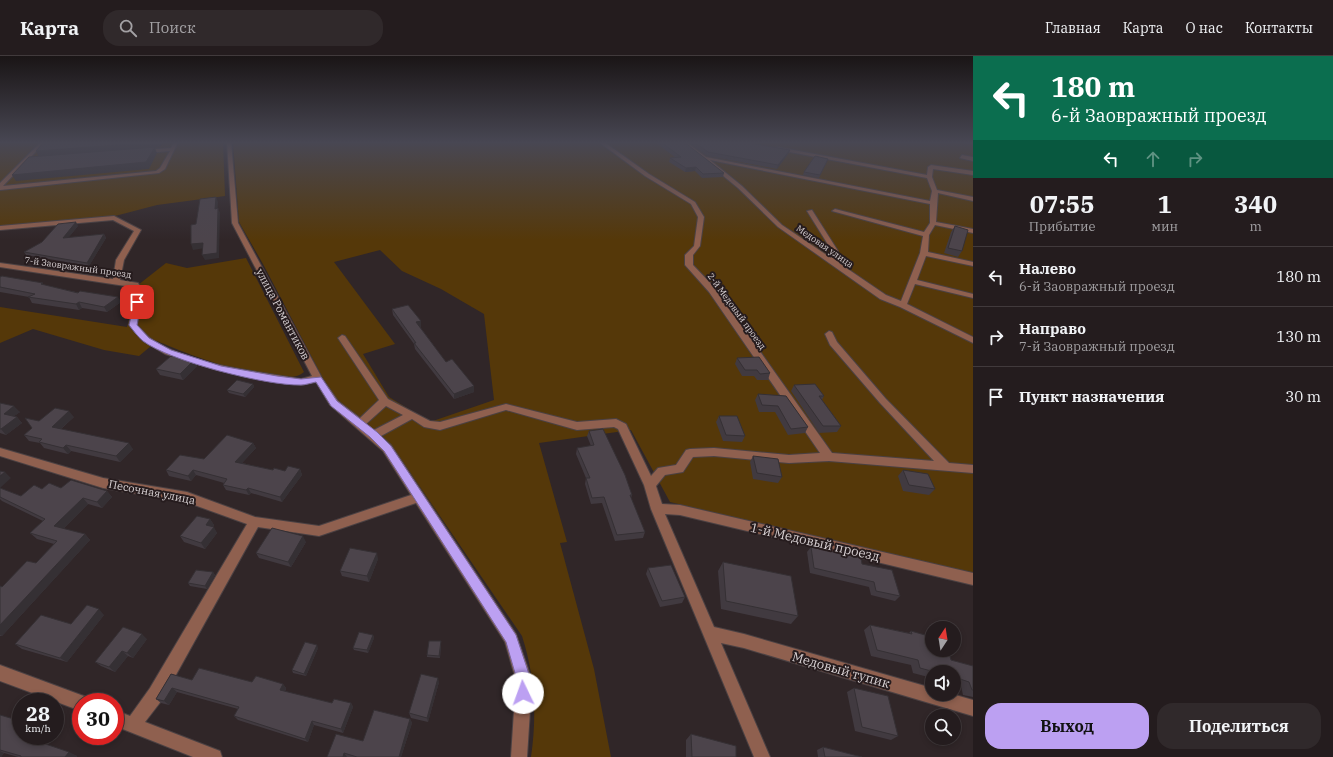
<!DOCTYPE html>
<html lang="ru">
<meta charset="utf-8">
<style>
:root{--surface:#241c1e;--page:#30292b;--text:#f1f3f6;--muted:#a3a1a4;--line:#413a3c;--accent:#bca0f2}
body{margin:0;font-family:"IBM Plex Serif",serif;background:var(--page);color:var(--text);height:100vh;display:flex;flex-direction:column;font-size:15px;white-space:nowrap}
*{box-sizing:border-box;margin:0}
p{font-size:13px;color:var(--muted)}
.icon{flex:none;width:22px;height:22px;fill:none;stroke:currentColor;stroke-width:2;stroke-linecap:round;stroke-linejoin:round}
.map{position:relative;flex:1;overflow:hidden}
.panel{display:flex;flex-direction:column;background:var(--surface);width:360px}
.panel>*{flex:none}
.top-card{background:#0b6e4f;color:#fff;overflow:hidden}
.needle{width:26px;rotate:12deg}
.tools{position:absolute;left:925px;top:565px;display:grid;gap:8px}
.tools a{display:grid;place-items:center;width:36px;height:36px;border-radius:50%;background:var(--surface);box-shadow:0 2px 6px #0003,0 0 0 1px var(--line);font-size:20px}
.speed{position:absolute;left:12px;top:637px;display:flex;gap:8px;font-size:20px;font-weight:700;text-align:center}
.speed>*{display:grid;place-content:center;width:52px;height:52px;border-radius:50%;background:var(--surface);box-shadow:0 2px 6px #0003,0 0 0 1px var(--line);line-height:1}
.speed small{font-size:10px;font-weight:400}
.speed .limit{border:6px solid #d22;background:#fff;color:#111}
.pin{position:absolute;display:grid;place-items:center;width:34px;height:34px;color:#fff;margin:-17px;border-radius:8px;box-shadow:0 2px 6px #0006}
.me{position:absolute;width:44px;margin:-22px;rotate:357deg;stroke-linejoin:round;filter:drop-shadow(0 0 3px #0008)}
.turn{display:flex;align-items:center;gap:14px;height:84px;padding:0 12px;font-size:18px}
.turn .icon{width:52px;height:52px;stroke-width:2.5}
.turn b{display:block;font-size:28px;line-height:34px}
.lanes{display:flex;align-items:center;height:38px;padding:0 12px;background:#0003;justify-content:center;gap:20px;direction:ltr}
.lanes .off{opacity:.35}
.eta{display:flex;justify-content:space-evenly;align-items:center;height:68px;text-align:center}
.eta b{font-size:24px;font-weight:700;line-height:28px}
.button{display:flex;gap:8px;margin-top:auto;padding:8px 12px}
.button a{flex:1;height:46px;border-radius:16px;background:var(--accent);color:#111;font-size:16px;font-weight:700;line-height:46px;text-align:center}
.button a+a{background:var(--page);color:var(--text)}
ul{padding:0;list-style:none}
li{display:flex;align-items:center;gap:12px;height:60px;padding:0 12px;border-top:1px solid var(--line)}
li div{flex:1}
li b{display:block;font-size:15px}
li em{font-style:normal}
header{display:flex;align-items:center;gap:24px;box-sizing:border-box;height:56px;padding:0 20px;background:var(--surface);border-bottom:1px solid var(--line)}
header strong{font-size:19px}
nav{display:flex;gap:22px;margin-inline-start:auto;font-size:14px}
.search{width:280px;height:36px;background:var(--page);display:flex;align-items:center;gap:10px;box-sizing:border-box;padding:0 14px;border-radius:16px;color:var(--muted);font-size:15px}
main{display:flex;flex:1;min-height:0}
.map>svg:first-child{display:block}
.green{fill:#553809;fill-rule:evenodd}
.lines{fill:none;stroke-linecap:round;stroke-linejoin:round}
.minor-casing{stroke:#4b4143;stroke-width:2}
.minor{fill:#8f604f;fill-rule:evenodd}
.wall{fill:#413a40}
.shaded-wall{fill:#353034}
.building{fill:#4c444b;stroke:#353034}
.route{fill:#bca0f2;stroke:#7a689d}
.labels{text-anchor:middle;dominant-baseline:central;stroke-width:4;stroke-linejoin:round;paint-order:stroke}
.far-street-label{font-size:9px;fill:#d8d1d3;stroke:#261c1e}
.street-label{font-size:11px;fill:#d8d1d3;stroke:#261c1e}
.near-street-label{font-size:13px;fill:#d8d1d3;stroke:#261c1e}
</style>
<header>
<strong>Карта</strong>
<div class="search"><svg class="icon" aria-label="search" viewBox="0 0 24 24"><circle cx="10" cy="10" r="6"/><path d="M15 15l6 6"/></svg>Поиск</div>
<nav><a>Главная</a><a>Карта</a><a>О нас</a><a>Контакты</a></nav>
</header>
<main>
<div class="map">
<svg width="973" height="701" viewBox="0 0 973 701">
<rect width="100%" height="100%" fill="#302628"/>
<path class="green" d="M0,86H39L0,127Z
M46,86H223L225,140L157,149L115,160L0,170V132Z
M233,86H973V518L670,446L631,374L539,387L567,486L560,487L594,613L611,701H531C537,660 535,620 522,580L392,390L344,350L329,334L263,208L239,166ZM380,194L402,215L441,233L484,258L494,344L430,366L389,341L363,298L395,288L334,206Z
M246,202L304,316C283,336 182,296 157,285L139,300L104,294L33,273L0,287V251L127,271L138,229L166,207L187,212Z"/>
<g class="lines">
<g class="minor-casing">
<path id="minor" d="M41,86H45L3,130L156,115L160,112L170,95L144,97L142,94L171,92L174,86H178L165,113L159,117L0,134V127Z
M227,86H231L238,167L322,322L338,345L360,362L379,344L338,282L342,279L345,280L388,343L430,365L440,366L506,348L577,366L616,363L626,368L651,420L658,412L676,409L686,394L690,393L714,392L789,399L820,397L709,236L685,209V199L694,190L698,161L691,148L645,120L599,86H604L649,118L695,146L704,161L700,190L693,199V209L715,232L832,397L934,405L880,347L830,289L825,278L829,275L832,276L837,286L886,343L949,407L973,409V417L829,405L789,407L714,400L693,401L683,416L665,419L656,430L662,448L680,449L973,517V529L680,459L665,458L714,571L744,578L932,632V638H952L973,644V660L744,592L721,587L770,701H754L651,453L644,429L618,373L614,371L577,374L506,354L440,374L424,371L412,363L381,380L391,389L516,578L532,624L527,701H511L516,624L505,586L416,447L319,480L258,471L162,644L145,666L220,695L222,701H193L115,670V654L130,660L150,632L247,468L186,446L103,432L0,400V392L103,422L187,436L255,461L319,470L411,439L383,395L330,349L316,326L301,329L217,314L165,298L143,285L129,269L135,235L132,231L0,211V207L113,223L116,204L134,175L113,164L0,174V170L114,160L141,174L124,204L120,224L138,227L143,235L137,269C141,273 145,278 150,282C189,309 254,315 301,323L312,320L232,167ZM386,350L403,359L374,374L366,368Z
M682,86H686L706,101L930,145L932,135L927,122L774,93L777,91L927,119L928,111L931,109L973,115V119L933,113L932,121L937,134L973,141V145L938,137L936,166L973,173V177L935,169L929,179L928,196L973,206V210L926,200L917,224L973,238V242L915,228L907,248L973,281V287L900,251L880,243L778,171L738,132ZM710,104L930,148V167L924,176L835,153L832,155L923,180L920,197L901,245L886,239L839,207L838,195L812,154L807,155L832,195L831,202L782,169L742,130Z
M963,86H973V88Z
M962,99L973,101V105L960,102Z
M0,609L81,639L87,641L88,646H81V655L0,625Z"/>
</g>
<use href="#minor" class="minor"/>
</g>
<path class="wall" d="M655,86H684L724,117L723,121L702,122L695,115L685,116L669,106L670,102H676Z
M688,86H758L757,87L746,86L790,94L788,98L777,113L707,100Z
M828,103L819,122L803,119L804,116Z
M78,170L68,182L104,178L106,182L89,210L26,199L24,196Z
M955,170L962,195L958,201L944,197L951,176Z
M0,221L44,229L121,246L107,256L82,252L79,254L32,247L29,241L0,236Z
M392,253L421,271H420L446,306L474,330V336L454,343L415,293L414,288L393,259Z
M737,302L770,317L768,324H757L754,320H742L735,308Z
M194,304L197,310L183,324L160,319L156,313Z
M253,328L254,331L245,341L229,337L227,334Z
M794,329L824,340L822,344L841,370L837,376L819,377L791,335Z
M758,338L786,340L808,371L805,377L788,379L775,356H759L755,344Z
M0,347L20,356L14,360L17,361L22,367L6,379L0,377Z
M719,360L745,380L742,386L723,385L716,366Z
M74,361L61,373L133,393L120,406L71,395L68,398L44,392L40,387L29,385L24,379L32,372L39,365Z
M589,375L632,439L631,442L645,476L643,482L615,485L602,447L591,448L585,428L586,422L576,398L577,392L591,390L587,380Z
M253,387L256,392L242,407L273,414L285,415L300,413L302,419L282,446L251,437L249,439L226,434L223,429L224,427L196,419L191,425L169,420L166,414L204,403Z
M753,400L782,421L778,427L753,423L750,406Z
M903,414L935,433L929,439L903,435L898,420Z
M0,432L21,440L42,433L61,432L107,435L112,441L102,452L88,448L63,473L85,478L90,484L2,580H0V530L2,531L36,507L54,488L37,483L30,477L43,465L2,445L0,443Z
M210,463L214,469L213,471L217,477L205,493L184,486L180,480Z
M306,486L291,511L259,502L256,497Z
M811,491L862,508L900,540L895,545L871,539L869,531L810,517L807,496Z
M378,503L369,526L342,520L340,515Z
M723,506L798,560L791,568L721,553L718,515Z
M648,512L685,541L682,547L660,551L646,518Z
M213,516L215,519L207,533L190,530L188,527Z
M104,559L67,606L22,593L15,588Z
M870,569L909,577L911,575L951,604L973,610V641L963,639L961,630L954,628V616H932V622L913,617L911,609L871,600L864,574Z
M373,579L374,582L368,597L354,594L353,592Z
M147,583L133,602L128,600L115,616L101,610L95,606Z
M441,585V588L440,602L427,601V599Z
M318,592L306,620L293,617L292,614Z
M171,618L192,624L283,628L286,632L285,636L332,647H351L353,651L343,677L314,669L308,686L238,664L234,660L238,653L177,636L169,649L161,647L156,643Z
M439,626L428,666L411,662L409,657Z
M854,632L898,680L891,684L855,675L847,636Z
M0,660L34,684L77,700L76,701H18L4,697L1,701H0Z
M410,663L412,667L401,701H327Z
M691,678L736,701H686V684Z
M823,691L862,701H818L817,694Z"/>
<path class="shaded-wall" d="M158,86H163L160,91L155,92L157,97L149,113L16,125L12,119L39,101L36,95Z
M790,94L788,98L777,113L778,109Z
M696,111L695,115L685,116L686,112Z
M216,141L218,146L217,158L215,153Z
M218,152L220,157L219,202L205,204L202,199Z
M76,166L78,170L65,186L63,182Z
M104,178L106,182L89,210L87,207Z
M203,187L205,192L193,194L191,188Z
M118,241L121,246L107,256L104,251Z
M79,246L82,252L79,254L76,248Z
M421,265V271L417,272L416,266Z
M194,304L197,310L183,324L180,318Z
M253,328L254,331L245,341L243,338Z
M474,330V336L454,343V338Z
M14,350L20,356L9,364L4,358Z
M69,355L74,361L56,377L52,371Z
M17,361L22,367L6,379L1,373Z
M129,387L133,393L120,406L116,400Z
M253,387L256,392L238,411L235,406Z
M66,389L71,395L68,398L63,392Z
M300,413L302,419L282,446L280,441Z
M193,414L196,419L191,425L188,420Z
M5,416L11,422L0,432V420Z
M248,432L251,437L249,439L246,434Z
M107,435L112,441L102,452L97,446Z
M83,442L88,448L60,476L54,470Z
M210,463L214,469L210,475L206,469Z
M214,471L217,477L205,493L201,487Z
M85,478L90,484L2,580L0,579V569Z
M303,480L306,486L291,511L288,506Z
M377,497L378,503L369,526L367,520Z
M213,516L215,519L207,533L205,530Z
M99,553L104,559L67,606L60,602Z
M142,578L147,583L133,602L127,597Z
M373,579L374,582L368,597L367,594Z
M441,585V588L440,602L439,600Z
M317,589L318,592L306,620L304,618Z
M122,595L128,600L115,616L109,611Z
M438,622L439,626L428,666L427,662Z
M283,628L286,632L283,639L280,634Z
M172,632L177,636L169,649L164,645Z
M351,647L353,651L343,677L341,673Z
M410,663L412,667L401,701H399Z
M312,665L314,669L308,686L305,683Z
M26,680H37L34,685L25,681Z
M0,695L4,697L1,701H0Z
M69,696L77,700L76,701H65Z
M344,697L347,701H343Z"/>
<path class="building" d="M44,86H158L36,95Z
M661,86H684L724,117L703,118L696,111L686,112L670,102L681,101Z
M694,86H744L790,94L778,109L708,96Z
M155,91L146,106L12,119L29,101Z
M815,100L828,103L820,119L804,116Z
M216,141L215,153L218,152L217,197L202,199L203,187L191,188V169L196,168L200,143Z
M76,166L63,182L104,178L87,207L24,196L42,186L58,168Z
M955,170L968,174L962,195L948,192Z
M2,220L43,227L41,228L78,237L80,235L118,241L104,251L79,246L76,248L28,241L35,238L0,231V221Z
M408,249L421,265L416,266L446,306L452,303L474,330L454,338L414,287H416L392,253Z
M171,300L194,304L180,318L156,313Z
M759,301L770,317L760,318L757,314H745L737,302Z
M237,324L253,328L243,338L227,334Z
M815,328L824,340H819L841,370H823L794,329Z
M758,338L786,340L808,371L791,373L778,350L762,349Z
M0,347L14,350L4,358L17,361L1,373H0Z
M55,352L69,355L52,371L129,387L116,400L66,389L63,392L39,386L42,383L24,379L32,372L25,362L39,365Z
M719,360H737L745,380L726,379Z
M603,373L625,419L632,439H630L645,476L617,479L604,441L592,442L586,422H590L577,392L594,389L589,375Z
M227,379L253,387L235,406L273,414L274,412L285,415L288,410L300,413L280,441L248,432L246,434L223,429L227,423L193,414L188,420L166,414L180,399L204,403Z
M753,400L778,403L782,421L757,417Z
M903,414L928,418L935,433L909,429Z
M0,415L5,416L0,420Z
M71,424L107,435L97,446L83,442L54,470L85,478L0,569V530L2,531L27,505L36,507L57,485L30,477L45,463L0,441V432L21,440L34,429L42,433L49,427L61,432Z
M197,460L210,463L206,469L214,471L201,487L180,480Z
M272,472L303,480L288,506L256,497Z
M811,491L861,502L862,508L892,514L900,540L876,535L874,526L814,512Z
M350,492L377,497L367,520L340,515Z
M723,506L791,520L798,560L726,545Z
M671,509L685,541L662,545L648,512Z
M196,514L213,516L205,530L188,527Z
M87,549L99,553L60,602L15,588L41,559L71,568Z
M870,569L912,578L911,575L932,581V594H948L951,604L973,610V634H972L969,626L954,621V616H935L920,612L918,604L877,594Z
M123,571L142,578L127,597L122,595L109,611L95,606Z
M359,576L373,579L367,594L353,592Z
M429,585H441L439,600L427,599Z
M305,586L317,589L304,618L292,614Z
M199,612L252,626L256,620L283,628L280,634L332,647L334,643L351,647L341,673L312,665L305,683L234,660L239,651L172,632L164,645L156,643L171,618L192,624Z
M421,618L438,622L427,662L409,657Z
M854,632L888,640L898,680L862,671Z
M374,654L410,663L399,701H357L344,697L343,701H327L336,678L363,685Z
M0,659L21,665V680H26L25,681L69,696L65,701H21V700L0,694Z
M691,678L736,690V701H692Z
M823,691L862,701H825Z"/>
<linearGradient id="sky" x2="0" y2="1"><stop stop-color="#1a1516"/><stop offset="0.47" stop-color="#484753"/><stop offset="1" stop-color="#484753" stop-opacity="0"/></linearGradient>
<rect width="973" height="184" fill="url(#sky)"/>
<path class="route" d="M135,244L141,246L137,269L149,282L171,294L221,310L277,320L301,323L321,321L337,345L377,376L391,390L516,579L531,624L528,642L523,644L518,642L516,637L517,624L506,586L384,395L370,381L331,350L316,326C311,327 305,329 301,329C267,330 169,305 143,285C138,281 133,274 129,269Z"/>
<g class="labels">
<g class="far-street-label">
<text transform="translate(825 190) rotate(35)">Медовая улица</text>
<text transform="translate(78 211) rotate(8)">7-й Заовражный проезд</text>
<text transform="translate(737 255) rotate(54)">2-й Медовый проезд</text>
</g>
<g class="street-label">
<text transform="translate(283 258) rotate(62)">улица Романтиков</text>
<text transform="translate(152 436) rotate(11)">Песочная улица</text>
</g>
<g class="near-street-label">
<text transform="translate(815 486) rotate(13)">1-й Медовый проезд</text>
<text transform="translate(841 614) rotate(16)">Медовый тупик</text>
</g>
</g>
</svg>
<div class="tools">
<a><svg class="needle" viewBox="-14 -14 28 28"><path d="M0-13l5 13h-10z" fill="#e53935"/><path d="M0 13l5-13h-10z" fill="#a3a1a4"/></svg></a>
<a><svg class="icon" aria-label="sound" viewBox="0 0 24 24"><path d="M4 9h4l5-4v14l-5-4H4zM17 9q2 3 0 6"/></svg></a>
<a><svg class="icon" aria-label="search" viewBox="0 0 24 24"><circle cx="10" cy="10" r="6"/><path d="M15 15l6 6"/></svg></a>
</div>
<div class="speed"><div>28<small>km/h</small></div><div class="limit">30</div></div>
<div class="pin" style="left:137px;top:246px;background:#d93025"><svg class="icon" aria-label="arrive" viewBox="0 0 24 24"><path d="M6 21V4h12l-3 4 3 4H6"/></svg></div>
<svg class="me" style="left:523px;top:637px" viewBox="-20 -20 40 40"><circle r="19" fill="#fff"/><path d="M0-13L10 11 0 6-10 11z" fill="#bca0f2"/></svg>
</div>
<section class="panel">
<div class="top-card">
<div class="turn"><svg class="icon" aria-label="left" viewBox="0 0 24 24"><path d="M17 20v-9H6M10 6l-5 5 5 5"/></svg><div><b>180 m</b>6-й Заовражный проезд</div></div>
<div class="lanes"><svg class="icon" aria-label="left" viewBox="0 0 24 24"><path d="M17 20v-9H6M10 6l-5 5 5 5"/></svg><svg class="icon off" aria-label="ahead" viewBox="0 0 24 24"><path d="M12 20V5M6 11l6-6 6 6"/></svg><svg class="icon off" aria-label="right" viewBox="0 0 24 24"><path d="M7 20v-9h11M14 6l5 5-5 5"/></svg></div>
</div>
<div class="eta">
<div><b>07:55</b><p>Прибытие</p></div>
<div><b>1</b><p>мин</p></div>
<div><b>340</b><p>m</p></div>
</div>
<ul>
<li><svg class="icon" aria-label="left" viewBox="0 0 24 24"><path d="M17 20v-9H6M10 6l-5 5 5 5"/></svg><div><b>Налево</b><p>6-й Заовражный проезд</p></div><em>180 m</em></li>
<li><svg class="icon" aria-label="right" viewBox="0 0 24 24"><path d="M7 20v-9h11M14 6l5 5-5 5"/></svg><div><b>Направо</b><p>7-й Заовражный проезд</p></div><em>130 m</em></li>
<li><svg class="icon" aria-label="arrive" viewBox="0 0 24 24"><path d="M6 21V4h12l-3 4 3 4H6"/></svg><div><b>Пункт назначения</b></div><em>30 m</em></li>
</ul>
<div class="button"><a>Выход</a><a>Поделиться</a></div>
</section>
</main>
